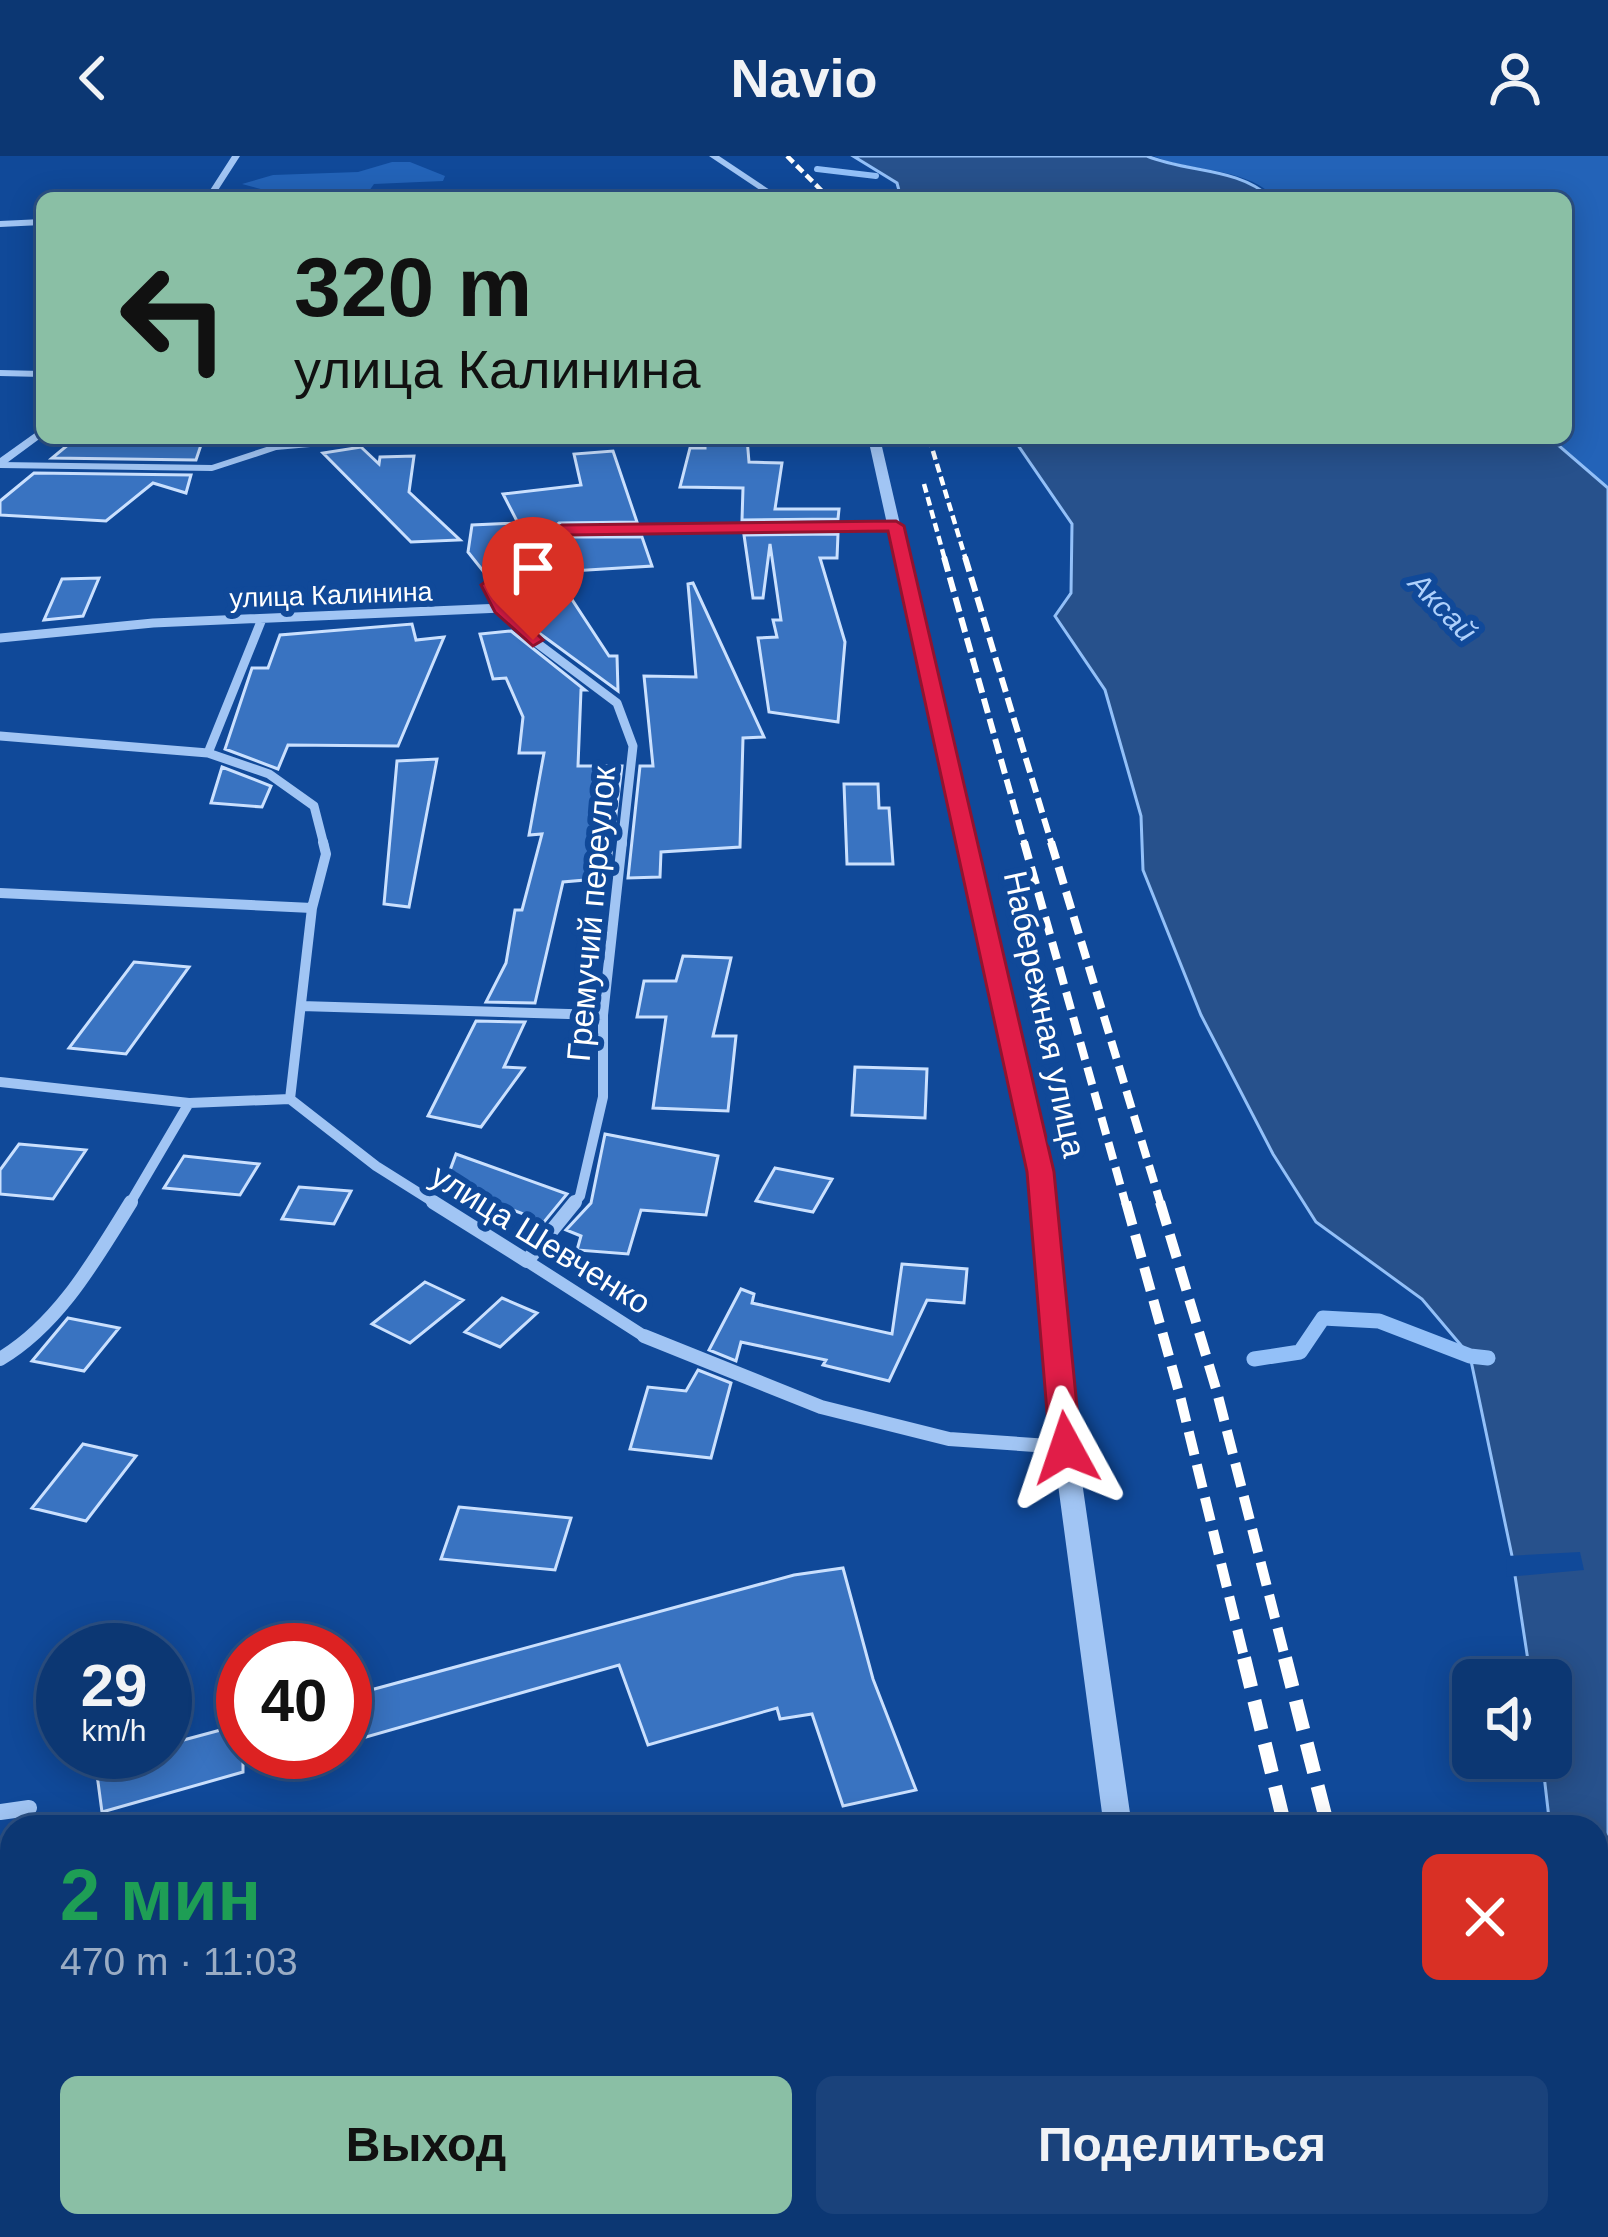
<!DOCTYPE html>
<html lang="ru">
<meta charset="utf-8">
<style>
:root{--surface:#0c3773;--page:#1a427b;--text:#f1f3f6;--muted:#9aacc4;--line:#2c5185;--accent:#8abfa5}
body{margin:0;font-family:Arial,sans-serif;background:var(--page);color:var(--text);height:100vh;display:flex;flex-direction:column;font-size:45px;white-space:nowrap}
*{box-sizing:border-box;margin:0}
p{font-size:39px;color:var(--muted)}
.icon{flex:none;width:66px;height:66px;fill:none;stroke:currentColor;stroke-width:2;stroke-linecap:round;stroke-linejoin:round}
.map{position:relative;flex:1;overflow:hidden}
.panel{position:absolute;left:0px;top:1659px;width:1608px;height:423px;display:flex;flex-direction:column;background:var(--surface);border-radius:36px 36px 0 0;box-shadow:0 6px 30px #0003,0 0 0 3px var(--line)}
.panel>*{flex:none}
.top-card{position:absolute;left:36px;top:36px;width:1536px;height:252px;border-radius:18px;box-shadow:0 6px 30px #0003,0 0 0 3px var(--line);background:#8abfa5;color:#111;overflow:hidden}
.fabs{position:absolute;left:1452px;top:1503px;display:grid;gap:24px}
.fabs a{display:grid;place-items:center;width:120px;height:120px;border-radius:18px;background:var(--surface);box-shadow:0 6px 30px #0003,0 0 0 3px var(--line);font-size:60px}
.speed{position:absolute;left:36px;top:1467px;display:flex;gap:24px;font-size:60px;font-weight:700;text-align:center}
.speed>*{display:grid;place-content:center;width:156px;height:156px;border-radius:50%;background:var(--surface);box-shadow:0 6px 30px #0003,0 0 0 3px var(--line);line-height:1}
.speed small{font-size:30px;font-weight:400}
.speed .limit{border:18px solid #d22;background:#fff;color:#111}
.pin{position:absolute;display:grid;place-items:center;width:102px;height:102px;color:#fff;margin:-123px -51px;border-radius:50% 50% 50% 0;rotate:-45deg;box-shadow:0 0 12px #0007}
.pin .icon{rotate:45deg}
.me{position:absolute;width:132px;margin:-66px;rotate:355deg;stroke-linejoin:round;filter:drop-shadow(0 0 9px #0008)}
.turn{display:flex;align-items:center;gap:42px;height:252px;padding:0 60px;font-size:54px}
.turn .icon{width:156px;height:156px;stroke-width:2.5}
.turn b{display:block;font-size:84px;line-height:102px}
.round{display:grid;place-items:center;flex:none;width:126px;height:126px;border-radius:18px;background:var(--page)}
.overview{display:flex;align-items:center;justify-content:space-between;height:204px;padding:0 60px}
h1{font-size:72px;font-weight:700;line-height:90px;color:#1e9e55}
.primary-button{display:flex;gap:24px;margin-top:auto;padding:24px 60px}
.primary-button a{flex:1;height:138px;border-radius:18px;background:var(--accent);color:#111;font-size:48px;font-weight:700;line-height:138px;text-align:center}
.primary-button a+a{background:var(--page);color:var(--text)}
header{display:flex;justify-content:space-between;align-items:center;height:156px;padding:0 60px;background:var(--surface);font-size:54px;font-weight:700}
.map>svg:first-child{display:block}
.green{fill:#2363b8}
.water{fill:#27518c;stroke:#93c0f8;stroke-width:3}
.pier{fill:#104999}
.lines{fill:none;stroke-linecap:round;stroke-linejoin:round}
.stream-far1{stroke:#93c0f8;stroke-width:6}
.stream{stroke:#93c0f8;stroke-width:15}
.building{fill:#3973c1;stroke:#cae0fe;stroke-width:3}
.pedestrian{stroke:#a1c5f4;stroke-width:12}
.minor-far4{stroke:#a1c5f4;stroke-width:6}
.minor-far3{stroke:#a1c5f4;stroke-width:9}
.minor-far2{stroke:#a1c5f4;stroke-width:10}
.minor-far1{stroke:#a1c5f4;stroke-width:14}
.minor{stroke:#a1c5f4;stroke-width:16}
.tertiary{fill:#a1c5f4;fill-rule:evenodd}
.rail-far4{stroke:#fff;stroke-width:4.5;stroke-dasharray:9 4.5;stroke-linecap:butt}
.rail-far3{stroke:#fff;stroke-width:6;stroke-dasharray:15 6;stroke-linecap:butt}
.rail-far2{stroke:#fff;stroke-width:8;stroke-dasharray:18 8;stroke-linecap:butt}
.rail-far1{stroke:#fff;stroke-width:10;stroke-dasharray:24 10;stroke-linecap:butt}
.rail{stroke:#fff;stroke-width:14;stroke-dasharray:30 14;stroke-linecap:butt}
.route{fill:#e11d48;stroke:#92132f;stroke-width:3}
.labels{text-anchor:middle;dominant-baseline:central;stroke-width:12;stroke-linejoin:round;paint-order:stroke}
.far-street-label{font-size:27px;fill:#fff;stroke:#104999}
.far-water-label{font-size:30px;font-style:italic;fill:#aed0fb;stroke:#104999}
.street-label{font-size:33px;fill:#fff;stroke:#104999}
</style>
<header><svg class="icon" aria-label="back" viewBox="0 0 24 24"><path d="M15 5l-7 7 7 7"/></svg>Navio<svg class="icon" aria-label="person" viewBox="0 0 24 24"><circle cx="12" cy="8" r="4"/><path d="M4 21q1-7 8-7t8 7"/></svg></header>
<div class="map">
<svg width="1608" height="2081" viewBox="0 0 1608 2081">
<rect width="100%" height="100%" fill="#104999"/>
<path class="green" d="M1153,0H1608V332L1550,282H1566V42H1276C1244,10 1194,17 1153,0Z
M392,6H410L445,20L443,25L374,28L369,35H420L444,42H295L242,28L273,19L358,16Z"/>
<path class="water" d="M853,0H1147C1188,17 1238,11 1271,42H901L897,27Z
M1013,282H1550L1608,332V1904L1596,1864V1671H1550L1542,1602H1551V1524H1531L1512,1400L1470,1200L1422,1143L1316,1066L1273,998L1201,859L1143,714L1141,660L1105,534L1055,460L1071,437L1072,368Z"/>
<path class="pier" d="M1580,1396L1584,1414L1507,1421L1506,1400Z"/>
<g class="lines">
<path class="stream-far1" d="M817,13L876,20"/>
<path class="stream" d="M1254,1203L1300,1196L1323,1162L1379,1165L1470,1200L1488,1202"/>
</g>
<path class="building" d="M705,282H747L749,306L782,307L775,353H839L838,363L742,364L743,332L680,331L690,292H705Z
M75,283L201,289L196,304L52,302Z
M361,291L379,308L380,301L414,300L409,336L460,384L411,386L323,297Z
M613,295L637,366L559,367L487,420L468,396L472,369L518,367L503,338L581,329L574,298Z
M34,317L191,319L186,337L153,327L106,365L0,359V345Z
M838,378L837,402H820L845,486L838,566L769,556L758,482L777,481L773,464H781L770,388L763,442H753L744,379Z
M565,381H642L652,410L554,416L609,500H617L618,535L539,477L502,432Z
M99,422L83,460L44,464L62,423Z
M693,427L764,581L743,582L740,691L661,696L660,721L628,722L640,610H653L644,520L696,521L688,428Z
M412,468L416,484L444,481L398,590L288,589L278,613L225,593L252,512H268L280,479Z
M511,475L585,534H581L578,610H622L608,722L563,726L535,847L486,846L506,807L515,754H522L542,678L529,679L544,597H519L523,561L506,522L493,523L480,478Z
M437,603L409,751L384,748L397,605Z
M222,611L271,630L262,651L211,647Z
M844,628H878L879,652H889L893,708H847Z
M683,800L731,802L713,880H736L728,955L653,952L666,861H637L644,825H676Z
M134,806L189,811L126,898L69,892Z
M476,865L525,866L504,911L524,912L481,971L428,960Z
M855,911L927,913L925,962L852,959Z
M605,978L718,1000L706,1059L641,1054L628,1098L577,1094L581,1080L566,1074L591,1047Z
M19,988L86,994L53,1043L0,1038V1014Z
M456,998L567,1038L544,1066L445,1028Z
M184,1000L259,1008L240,1039L164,1032Z
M775,1012L832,1023L813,1056L756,1045Z
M299,1031L351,1035L334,1068L282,1063Z
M902,1108L967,1113L964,1147L927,1144L889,1225L823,1209L826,1204L741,1186L736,1205L709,1194L741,1133L754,1138L752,1147L892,1178Z
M425,1126L463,1144L410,1187L372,1168Z
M502,1142L537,1157L500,1191L465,1176Z
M68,1162L119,1172L84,1215L32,1205Z
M698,1214L731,1227L711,1302L630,1293L648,1231L686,1235Z
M83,1288L136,1300L86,1365L32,1352Z
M459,1351L571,1362L555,1414L441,1403Z
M843,1412L873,1523L916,1634L843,1650L812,1558L780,1563L777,1552L648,1589L619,1509L345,1587V1541L794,1419Z
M243,1568V1616L102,1656L94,1596H165V1589Z"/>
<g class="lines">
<path class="pedestrian" d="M527,1105L644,1180"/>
<path class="minor-far4" d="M0,217L42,218
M0,309L212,312L276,291L378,282
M523,404L562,374L895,370"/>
<path class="minor-far3" d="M502,452L533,484L617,547L633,590L622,689
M0,482L153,467L502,452L490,429L527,401
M0,580L208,597L269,618L314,650L324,689
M208,597L262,463"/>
<path class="minor-far2" d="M0,737L312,752
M301,850L603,859
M0,926L189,947L290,943L376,1010L438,1049
M290,943L312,752L326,698L323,686
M129,1049L189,947
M573,1049L580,1040L603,941V859L622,686"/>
<path class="minor-far1" d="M433,1046L527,1105L575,1046
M644,1180L821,1251L949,1283L1064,1291
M0,1203C59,1168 95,1104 131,1046"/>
<path class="minor" d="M0,1656L29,1652
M888,2070L934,2074
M37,2081L140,2070"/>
<path class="tertiary" d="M232,0H240L213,42H205Z
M709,0H719L782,42H772Z
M42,63V69L0,71V65Z
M42,272V281L0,312V302Z
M868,282H880L1050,1015L1077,1291L1130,1657L1124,1671H1096L1102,1657L1053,1291L1030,1015Z
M919,2070H953L950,2081H916Z"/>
<path class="rail-far4" d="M787,0L829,42
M929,282L966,404
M924,328L945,404"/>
<path class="rail-far3" d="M944,401L1025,689
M965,401L1052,689"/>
<path class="rail-far2" d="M1024,686L1126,1049
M1051,686L1161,1049"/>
<path class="rail-far1" d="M1126,1046L1180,1240L1245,1505
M1160,1046L1217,1236L1286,1505"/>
<path class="rail" d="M1244,1502L1285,1671
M1285,1502L1328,1671
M1384,2070L1387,2081
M1432,2070L1435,2081"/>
</g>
<path class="route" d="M896,365L904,370L1054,1016L1081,1292L1077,1299H1055L1050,1292L1027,1016L888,375L567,379L500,431L509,450L543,484L533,490L495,456L481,429L562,369Z"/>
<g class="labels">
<g class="far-street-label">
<text transform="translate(331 439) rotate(-2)">улица Калинина</text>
</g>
<g class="far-water-label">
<text transform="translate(1443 451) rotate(46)">Аксай</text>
</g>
<g class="street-label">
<text transform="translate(591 758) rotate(-85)">Гремучий переулок</text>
<text transform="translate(1045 858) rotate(78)">Набережная улица</text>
<text transform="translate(541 1083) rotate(32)">улица Шевченко</text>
</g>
</g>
</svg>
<div class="fabs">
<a><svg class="icon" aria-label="sound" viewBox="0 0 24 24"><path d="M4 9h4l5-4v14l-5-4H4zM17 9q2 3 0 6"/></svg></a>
</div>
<div class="speed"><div>29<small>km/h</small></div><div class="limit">40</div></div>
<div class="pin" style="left:533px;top:484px;background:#d93025"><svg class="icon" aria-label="arrive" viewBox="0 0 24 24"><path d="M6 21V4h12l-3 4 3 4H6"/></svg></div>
<svg class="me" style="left:1066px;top:1292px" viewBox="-20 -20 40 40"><path d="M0-17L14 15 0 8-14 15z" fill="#e11d48" stroke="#fff" stroke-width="4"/></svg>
<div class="top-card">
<div class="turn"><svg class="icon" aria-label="left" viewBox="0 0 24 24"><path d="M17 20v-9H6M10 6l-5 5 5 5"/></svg><div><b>320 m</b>улица Калинина</div></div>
</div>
<section class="panel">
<div class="overview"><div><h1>2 мин</h1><p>470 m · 11:03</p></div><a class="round" style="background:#d93025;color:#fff"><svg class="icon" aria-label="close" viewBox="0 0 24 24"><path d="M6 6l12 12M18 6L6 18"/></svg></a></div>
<div class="primary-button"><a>Выход</a><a>Поделиться</a></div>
</section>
</div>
